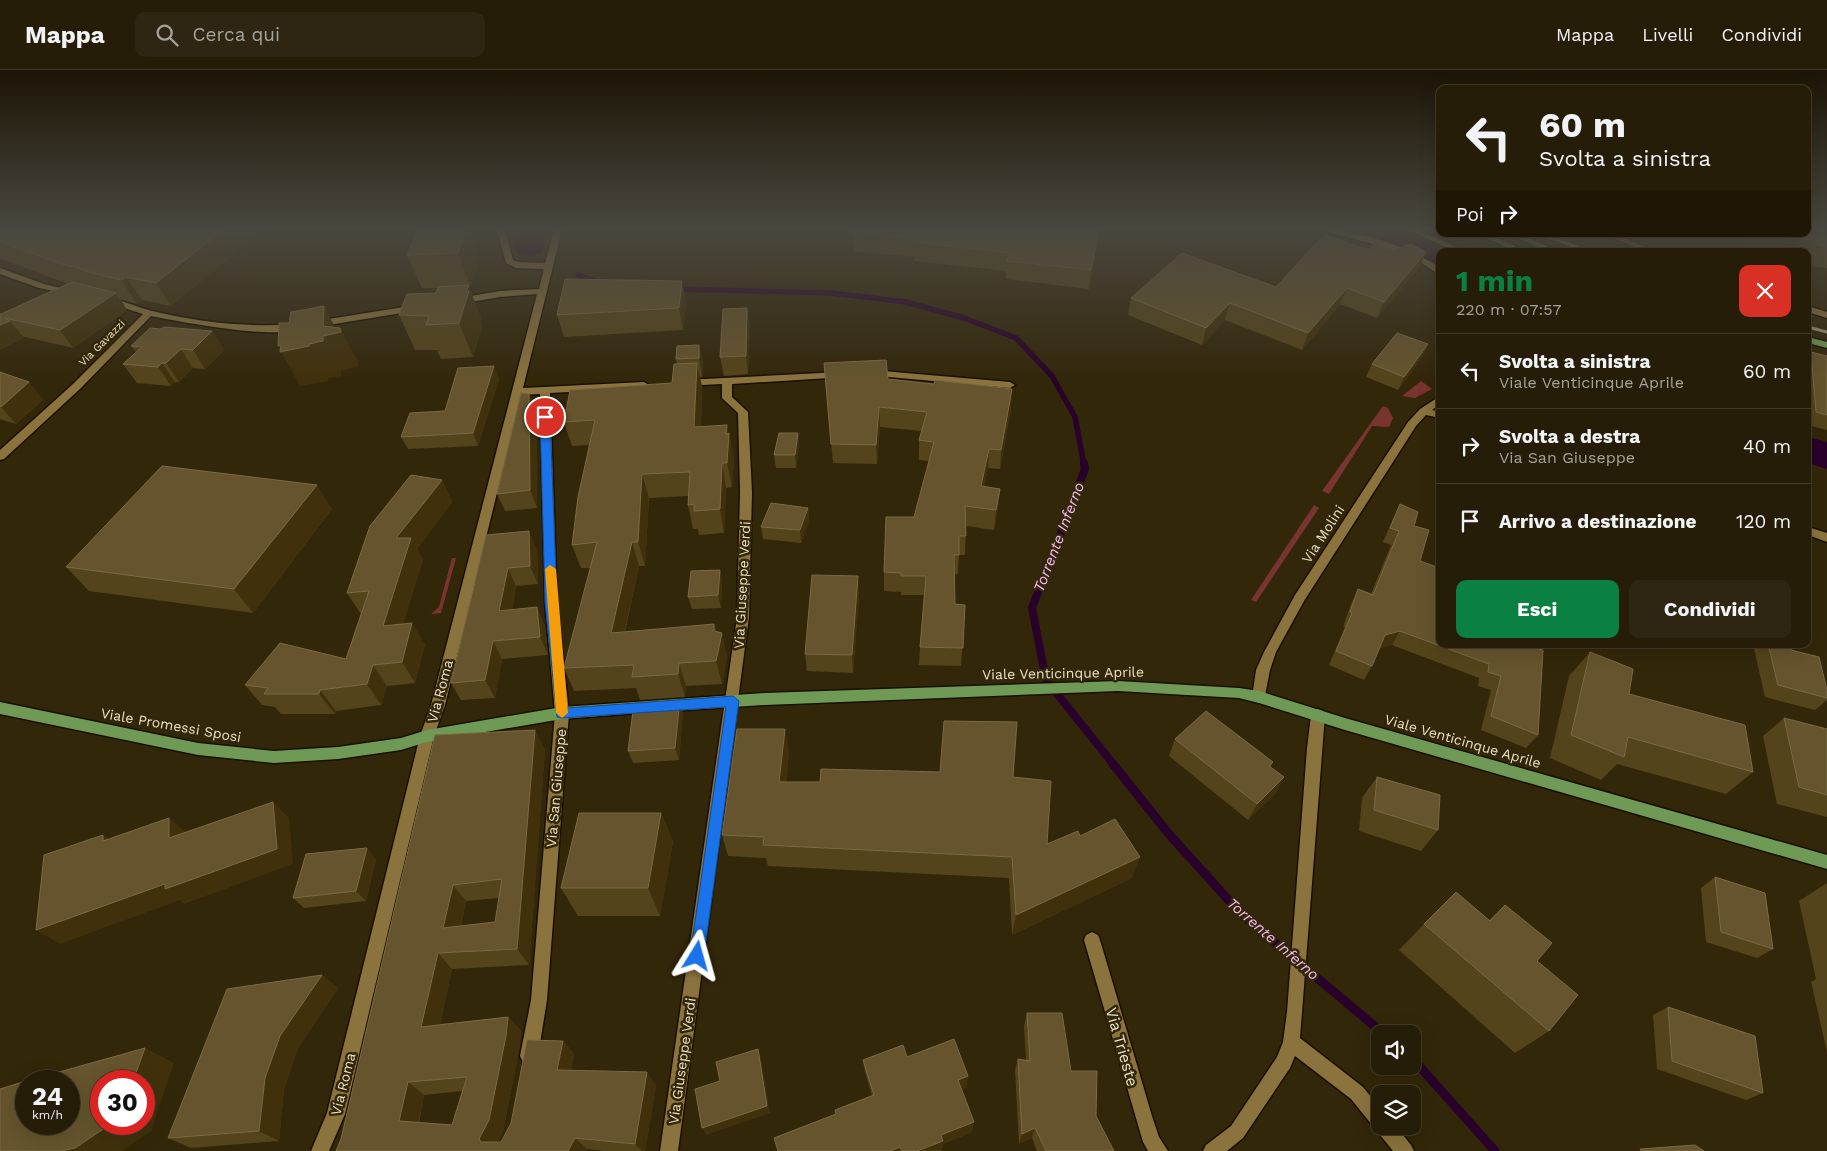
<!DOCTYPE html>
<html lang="it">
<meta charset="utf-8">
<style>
:root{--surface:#261d08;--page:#2e2612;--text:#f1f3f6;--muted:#a4a29c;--line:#423b29;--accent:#0b8043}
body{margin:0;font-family:"Work Sans",sans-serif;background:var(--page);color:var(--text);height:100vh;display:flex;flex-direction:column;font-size:19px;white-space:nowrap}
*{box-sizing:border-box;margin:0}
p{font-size:16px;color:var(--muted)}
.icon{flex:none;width:28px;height:28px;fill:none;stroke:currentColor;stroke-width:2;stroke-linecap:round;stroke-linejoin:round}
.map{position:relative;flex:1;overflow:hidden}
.side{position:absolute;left:1436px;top:178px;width:375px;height:400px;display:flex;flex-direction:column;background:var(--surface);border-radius:10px;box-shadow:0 5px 20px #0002,0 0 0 1px var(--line)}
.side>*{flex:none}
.guide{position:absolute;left:1436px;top:15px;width:375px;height:152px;border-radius:10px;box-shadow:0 5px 20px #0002,0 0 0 1px var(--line);background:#261d08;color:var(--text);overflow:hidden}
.buttons{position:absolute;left:1371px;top:955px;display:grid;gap:10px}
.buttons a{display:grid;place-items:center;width:50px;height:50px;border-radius:10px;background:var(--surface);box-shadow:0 5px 20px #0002,0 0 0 1px var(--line);font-size:25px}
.speed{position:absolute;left:15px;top:1000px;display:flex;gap:10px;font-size:25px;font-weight:700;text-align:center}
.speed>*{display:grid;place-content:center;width:65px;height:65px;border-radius:50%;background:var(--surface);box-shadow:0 5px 20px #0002,0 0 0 1px var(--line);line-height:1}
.speed small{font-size:12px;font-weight:400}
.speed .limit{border:8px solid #d22;background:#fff;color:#111}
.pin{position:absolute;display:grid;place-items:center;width:42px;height:42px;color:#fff;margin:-21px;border:2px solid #fff;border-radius:50%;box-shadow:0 1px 5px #0007}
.me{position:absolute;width:55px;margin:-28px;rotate:8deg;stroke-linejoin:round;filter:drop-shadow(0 0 4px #0008)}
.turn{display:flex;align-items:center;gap:18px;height:105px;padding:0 20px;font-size:22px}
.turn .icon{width:65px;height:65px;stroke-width:2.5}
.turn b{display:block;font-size:35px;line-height:42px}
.then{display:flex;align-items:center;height:48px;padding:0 20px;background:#0003;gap:10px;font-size:19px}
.round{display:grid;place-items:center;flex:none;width:52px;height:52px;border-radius:10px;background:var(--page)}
.headline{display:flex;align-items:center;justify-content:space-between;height:85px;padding:0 20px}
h1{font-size:30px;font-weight:700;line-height:38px;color:var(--accent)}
.cta{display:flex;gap:10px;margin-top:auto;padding:10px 20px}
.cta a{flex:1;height:58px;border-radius:10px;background:var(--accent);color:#fff;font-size:20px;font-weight:700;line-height:58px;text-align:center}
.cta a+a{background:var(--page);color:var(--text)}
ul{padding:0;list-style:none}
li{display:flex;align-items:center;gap:15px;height:75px;padding:0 20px;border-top:1px solid var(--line)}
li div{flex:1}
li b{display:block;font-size:19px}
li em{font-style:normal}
header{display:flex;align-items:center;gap:30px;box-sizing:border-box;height:70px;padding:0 25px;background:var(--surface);border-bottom:1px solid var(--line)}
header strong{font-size:24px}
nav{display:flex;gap:28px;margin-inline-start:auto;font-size:18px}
.search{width:350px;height:45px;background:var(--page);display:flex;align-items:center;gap:12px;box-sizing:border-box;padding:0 18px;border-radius:10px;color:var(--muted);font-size:19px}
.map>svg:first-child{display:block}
.green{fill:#79342f}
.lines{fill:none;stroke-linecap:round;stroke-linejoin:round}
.stream-far2{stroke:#28022a;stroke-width:5.5}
.stream-far1{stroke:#28022a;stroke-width:8}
.stream{stroke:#28022a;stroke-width:9}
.river{fill:#28022a;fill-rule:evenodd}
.minor-casing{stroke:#1a0f00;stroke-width:3}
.major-casing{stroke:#1a0f00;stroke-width:3}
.minor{fill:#8a733d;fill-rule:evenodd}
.major{fill:#6e9a56;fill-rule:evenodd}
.rail{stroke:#a2957a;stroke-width:3}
.wall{fill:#54441b;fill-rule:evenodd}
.shaded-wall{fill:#40310c}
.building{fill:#65542d;stroke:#7a6a45;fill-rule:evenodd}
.route{fill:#1a73e8;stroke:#114b97}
.slow{fill:#f59e0b}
.labels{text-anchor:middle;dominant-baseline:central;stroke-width:5;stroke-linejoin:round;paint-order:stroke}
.far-street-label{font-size:11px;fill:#ecdfc4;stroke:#33270a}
.street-label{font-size:14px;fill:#ecdfc4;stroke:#33270a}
.water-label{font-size:15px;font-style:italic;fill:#f5b9f5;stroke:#33270a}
.near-street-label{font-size:16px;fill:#ecdfc4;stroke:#33270a}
</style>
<header>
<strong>Mappa</strong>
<div class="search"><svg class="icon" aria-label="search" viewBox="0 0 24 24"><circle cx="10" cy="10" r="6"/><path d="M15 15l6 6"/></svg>Cerca qui</div>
<nav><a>Mappa</a><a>Livelli</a><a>Condividi</a></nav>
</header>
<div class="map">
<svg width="1827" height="1081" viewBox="0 0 1827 1081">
<rect width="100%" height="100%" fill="#33270a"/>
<path class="green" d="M1421,311L1432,319L1415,328L1402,326Z
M1383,336L1388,338L1393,348L1389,357L1372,356L1329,424L1322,421Z
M1314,435L1319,438L1256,532L1251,530Z
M452,488H456L441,543L431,544L439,537Z"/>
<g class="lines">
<path class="stream-far2" d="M578,205L599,212
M675,219L832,223L906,232L964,248L1016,268L1052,306L1075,347L1084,395"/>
<path class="stream-far1" d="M1084,393L1085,399L1032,538L1046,610L1114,695"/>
<path class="stream" d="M1113,694L1168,763L1242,845L1384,964
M1412,988L1495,1081"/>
<path class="river" d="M513,160H543L545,177L540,184L529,186L518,184L513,177Z
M1362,160H1402L1449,181H1440V199L1429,196L1366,167Z
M1808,367L1827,372V399L1808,393Z"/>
<g class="minor-casing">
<path id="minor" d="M497,160H505L513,190L518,192L545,193L554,160H562L523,318L644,312L649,315L644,318L550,323L557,532L569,643L547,930L538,986L535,992L529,995L523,992L520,986L531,930L555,643L545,532L540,324L521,325L445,635L434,666L345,1044L329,1081H311L327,1043L420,666L431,635L537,224L500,227L459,234L454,231L459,228L500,221L539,219L544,199L516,198L506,193Z
M1322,160C1360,160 1409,177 1440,198V205L1415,189L1394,180Z
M1409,160H1420L1465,181H1454Z
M1602,164H1613L1656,181H1645Z
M0,198L44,214L77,222L72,225L39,218L0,204Z
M108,227C123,231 137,237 152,241C199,252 248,258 296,254L301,257C283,272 177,251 151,246L81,318L4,389L0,390V380L73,314L143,244L105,232L103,230Z
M417,235L422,238L420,240L316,257L311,254L316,251Z
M1808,236L1827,242V248L1808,242Z
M871,300L1010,312L1015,315L1010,318L867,305L866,303Z
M841,302L845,303V307L732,314V327L748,342L752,422L749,547L678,1081H660L737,547L740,422L738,343L722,328V314L684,316L679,313L684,310Z
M1440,326V334L1432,340L1440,342V348L1426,345L1416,356L1304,531L1276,582L1270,600L1264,631L1259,633L1254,631L1252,627L1256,600L1264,582L1295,525L1408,352L1420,339Z
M1808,457L1827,463V472L1808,465Z
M1318,639L1323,641L1325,645L1300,968L1363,1017L1380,1038V1056H1396L1411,1075L1414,1081H1393L1351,1029L1295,986L1290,998L1243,1068L1227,1081H1203L1206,1075L1231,1056L1277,987L1283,972L1287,942L1307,678L1311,645L1313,641Z
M1092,862L1098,865L1100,870L1152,1046L1159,1067L1168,1081H1148L1143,1072L1084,870L1086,865Z"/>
</g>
<g class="major-casing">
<path id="major" d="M1477,164H1488L1526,181H1515Z
M1508,164H1519L1558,181H1547Z
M1808,267L1827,272V278L1808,273Z
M1118,611L1239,618L1259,621L1345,648L1827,785V799L1345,660L1259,633L1239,628L1118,621L765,635L625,644L562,649L427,672L401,680L338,689L274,693L198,685L0,644V632L198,673L274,681L338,677L401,668L427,660L562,637L765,623Z"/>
</g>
<use href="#minor" class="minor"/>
<use href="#major" class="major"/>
<path class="rail" d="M1542,164L1587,181
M1808,257L1827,262"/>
</g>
<path class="wall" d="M0,160H275L236,183L171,236L142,230L137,234L120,229L127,240L73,278L21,266L24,268L1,244L68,214L0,188Z
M1827,160V198L1808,196V181H1743L1744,164H1808Z
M472,161L474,169V171L478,182L475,189L478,196L470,216H469L481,249V251L482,256L473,287L441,289L437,280H415L399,245L436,223L438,218H422L407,185Z
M853,162L1098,167L1089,219L1006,209V201L914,191V187L854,181Z
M1392,180L1426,182L1419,198L1377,248L1340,234L1302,280L1225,250L1202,275L1128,245L1131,228L1276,217Z
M682,211L686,234L683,260L564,267L557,245Z
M747,238L750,257L748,304L724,306L720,287Z
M161,259L212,261L224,280L205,299L193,298L179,312H175L171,316L137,313L123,294L136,282L131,276Z
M1428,274L1422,287L1398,320L1366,307L1372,294Z
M699,275L703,294L702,307H700L702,317L701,356L729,363L734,388L732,417L726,418L724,463L699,465L698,459H693L688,435V426L649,428L645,496H639L625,562L714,554L716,561L727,586L722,614L686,616L685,627L640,630L636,618L574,621L564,598L591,498H581L572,475L589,375L572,376L564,352L672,313L677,294L676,289Z
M1811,282L1827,286V360L1808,355V286Z
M824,293L1011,339L1000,399L988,398L984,417L1000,419L998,438L994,460L966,456L965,485H959L958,504H954L955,534L965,535L961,596L919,595L920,577L924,525H901V522L884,521V502L914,447L929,391L919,390V370L922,361L880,357L877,394L833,393Z
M0,302L29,312L43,330L16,354L0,349Z
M499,309L478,376L408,379L401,367Z
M529,324L536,341L537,438L505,441L497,424Z
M798,363L799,376L796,398H776L774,385Z
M1440,398V413L1435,411Z
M442,410L452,432L417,479L423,489L403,554L425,574L415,613L387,616L381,635L336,641L335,644H281L275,637L262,635L245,615L346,589L361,544L347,523Z
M1400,434L1414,456L1420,491L1440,574H1524L1538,665L1526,678L1481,660L1491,620L1478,616L1479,608L1392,575L1379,578L1372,596L1364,610L1329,595L1345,557H1343L1351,534L1358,519L1371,524L1391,475L1383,472L1393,449Z
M808,438L809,451L801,473L763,469L761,457Z
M332,439L253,543L89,521L66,497Z
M486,465L537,480L538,514L516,516L512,540L537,537L545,556L548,585L502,589L495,628L461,630L451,613Z
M720,500L722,512L721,538L692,539L688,527Z
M858,506L859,525L853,603L807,601L805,584Z
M1753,574H1790L1791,580L1827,620V630L1815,640L1765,627Z
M1590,582L1629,624L1753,702L1726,724L1617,694L1601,710L1550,688L1569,606Z
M680,630L683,642L679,690L633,693L628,681Z
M1784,648L1827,659V747L1777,734L1763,666Z
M435,665L545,679L529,895L452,899L440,954L508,947L521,961L519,980L503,1061L498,1072H501L563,971L574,984L571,1000L656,1015L645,1081H605L587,1079L586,1081H336L341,1069ZM499,828L495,852L461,856L466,831ZM462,1021L452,1055L419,1052L424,1025Z
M1175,669L1273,692L1271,697L1284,707L1275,724L1248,750L1169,686Z
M789,682L786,712H820L1013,707L1047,774L1080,766L1132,808L1012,865L1009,808L768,796L766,788L728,786L722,765Z
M1377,707L1438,760L1421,781L1359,761L1362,728Z
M661,743L673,772L660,846H578L561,818Z
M376,789L366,831L304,838L293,828Z
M1715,807L1773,879L1757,888L1706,872L1701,818Z
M1827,813V982L1811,912L1816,909L1799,831Z
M1505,835L1537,891L1549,961L1515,983L1399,880L1424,854L1489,850Z
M322,905L338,918L298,978L284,1019L279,1071L191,1078L168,1068Z
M1668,937L1763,1023L1746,1030L1657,999L1653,945Z
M1027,943L1071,1001L1096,1046L1114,1081H1037L1032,1068L1019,1074L1015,1000L1018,989L1026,990L1024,956Z
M907,987L968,1006L966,1017L962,1019L972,1062L943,1074L942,1080L940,1081H778L836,1044L872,1026L865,1002L863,990Z"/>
<path class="shaded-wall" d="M223,160H275L236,183L171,236L156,213Z
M461,160H472V161L474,169V171L478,182L475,189L478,196L470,216L458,183Z
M1099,160L1098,167L1089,219L1091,200Z
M1426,182L1419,198L1377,248L1384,232Z
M126,207L142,230L137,234L121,210Z
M682,211L686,234L683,260L679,238Z
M469,215L481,249V251L482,256L473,287L459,253Z
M1347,218L1340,234L1302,280L1308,263Z
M116,223L127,240L73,278L60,260Z
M1230,233L1225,250L1202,275L1206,258Z
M324,236L338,263L340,258L358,292V297L341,301V306L328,308V311L300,316L278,276L309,274L323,256Z
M747,238L750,257L748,304L746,286Z
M10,251L24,268L0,280V255Z
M212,261L224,280L205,299L193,280Z
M1428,274L1422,287L1398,320L1404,307Z
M699,275L703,294L702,307L699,288Z
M181,279L193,298L179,312L166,293Z
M162,293L175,312L171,316L158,297Z
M697,293L702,317L700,381L694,357Z
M494,296L499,309L478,376L473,363Z
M29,312L43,330L16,354L1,337Z
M1012,319L1011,339L1000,399L1001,380Z
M529,324L536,341L537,438L530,420Z
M879,337L880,357L877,394L876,375Z
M727,355L729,367V363L734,388L732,417L727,393L726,364Z
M798,363L799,376L796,398L795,385Z
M989,379L988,398L980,436L981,416Z
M722,393L726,418L724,463L720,439Z
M642,404L649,428L645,496L638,472Z
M442,410L452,432L417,479L423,489L396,577L383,556L396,468Z
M317,415L332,439L253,543L234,519Z
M1000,419L998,438L994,460L996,440Z
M808,438L809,451L801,473L800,460Z
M529,461L537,480L538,514L530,496Z
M632,472L639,496L619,586L611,563Z
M508,498L516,516L508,559L499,541Z
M720,500L722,512L721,538L718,525Z
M858,506L859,525L853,603L852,585Z
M537,537L545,556L548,585L540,567Z
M412,553L425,574L415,613L402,592Z
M714,554L719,576L722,563L727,586L722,614L716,591L714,561Z
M1400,561L1392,575L1377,579L1385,565Z
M493,571L502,589L495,628L485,610Z
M679,593L686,616L685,627L678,604Z
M373,595L387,616L381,635L367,614Z
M320,620L336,641L335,644L319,624Z
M680,630L683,642L679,690L675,678Z
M785,659L789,682L784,735L779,712Z
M535,660L545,679L529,895L517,879Z
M1284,707L1275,724L1248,750L1257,734Z
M273,732L289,748L293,794L184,834L180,830L60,874L36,860Z
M661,743L673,772L660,846L648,818Z
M169,748L188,764L169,768Z
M103,765L124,781L103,771Z
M367,778L376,789L366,831L356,821Z
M1140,787L1132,808L1012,865L1016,845Z
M453,815L466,831L457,874L443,858Z
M438,883L452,899L437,971L421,957Z
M322,905L338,918L298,978L284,1019L279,1071L259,1061L265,1008L280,966Z
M508,947L521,961L519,980L503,1061L494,1080L481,1072L479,1069Z
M563,971L574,984L569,1012L557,1000Z
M145,978L174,993L151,1061L122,1081H61L111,1054H144V1011H133Z
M758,979L761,987L770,1043L706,1065L702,1058Z
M647,1002L656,1015L645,1081H642L635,1074Z
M968,1006L966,1017L957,1021L958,1010Z
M408,1012L424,1025L416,1062L399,1051Z
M974,1052L972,1062L943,1074L942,1080L917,1081L941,1065Z
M1035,1058L1032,1068L1019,1074L1022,1064Z
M575,1068L587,1079L586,1081H568Z
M900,1077L901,1081H890Z"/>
<path class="building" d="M0,160H223L156,213L126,207L121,210L81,200L83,199L65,195L0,172Z
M418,160H461L460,163H465L458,183L407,185Z
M855,160H1099L1091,200L1007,191L1009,183L914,172L915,169L853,162Z
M1808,160H1827V176L1817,175L1813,170L1757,165V164H1808Z
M1324,165L1369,180L1374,174L1392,180L1411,174L1426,182L1384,232L1347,218L1308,263L1230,233L1206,258L1131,228L1182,183L1276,217Z
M565,209L682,211L679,238L557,245Z
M72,212L116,223L60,260L5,248L10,251L0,255V244H1Z
M469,215L466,222L469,221L459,253L426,255L429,246L399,245L407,224L436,223L438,217Z
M324,236L323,256L340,258L341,262L323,266V271L309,274V276L280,282L281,275L278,276L279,253H289L291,242Z
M747,238L746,286L720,287L723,239Z
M164,257L212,261L193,280L181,279L166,293H162L158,297L123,294L142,277L131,276L150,258L161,259Z
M1397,263L1428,274L1404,307L1372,294Z
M699,275V288L676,289L677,276Z
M1811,282L1827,286V345L1816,342Z
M886,290L888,309L934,314L935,310L1012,319L1001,380L989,379L981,416L1000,419L996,440L965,436L966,466H959V485H954L955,534L965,535L963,578L920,577L926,506H901V503L884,502L886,447H914L934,372L919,370L927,342L879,337L876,375L831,374L824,293Z
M697,293L694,357L727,355L726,364L729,363L727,393H722L720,439L694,441V434L688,435L690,402L642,404L638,472H632L611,563L714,554V561L722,563L716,591L679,593L678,604L632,607L634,595L564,598L597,472L572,475L578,427L595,350L564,352L570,320L672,313L674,294Z
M494,296L473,363L401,367L410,343L445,341L458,298Z
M0,302L29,312L1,337L0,336Z
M521,323L529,324L530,420L497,424Z
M779,363H798L795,385H774Z
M162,396L317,415L234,519L66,497Z
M411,405L442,410L396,468H411L383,556L412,553L402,592L373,595L367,614L320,620L319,624H264L268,618L245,615L280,573L346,589L369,521L347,523L370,456Z
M771,433L808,438L800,460L761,457Z
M1400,434L1418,442L1414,456L1429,460L1420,491L1440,498V574H1524L1543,580L1538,665L1491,646L1501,606L1488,602L1489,594L1400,561L1385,565L1372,596L1336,581L1352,543L1350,542L1358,519L1373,525L1399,461L1390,458Z
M529,461L530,496L508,498L499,541L537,537L540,567L493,571L485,610L451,613L486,465Z
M720,500L718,525L688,527L691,501Z
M812,505L858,506L852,585L805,584Z
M1768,574H1790L1791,580L1819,587L1827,620V628L1778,615Z
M1590,582L1633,599L1629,624L1745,655L1753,702L1628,667L1624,687L1571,665Z
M680,630L675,678L628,681L634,633Z
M1206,641L1273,692L1269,696L1284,707L1257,734L1175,669Z
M1784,648L1827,659V725L1799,717Z
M944,651L1017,652L1013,707L1051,711L1047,774L1078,761L1080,766L1115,749L1140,787L1016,845L1012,787L763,775L764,767L722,765L737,659H785L779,712H820L821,699L940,702Z
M535,660L517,879L438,883L421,957L508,947L506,966L489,1050L479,1069L481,1072H501L511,1053L527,970L563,971L557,1000L647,1002L635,1074L575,1068L568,1081H336L341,1069L435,665ZM502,809L495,852L443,858L453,815ZM467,1007L452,1055L399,1051L408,1012Z
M1377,707L1440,725L1438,760L1374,740Z
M273,732L277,779L165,819V814L36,860L44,785L103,765V771L169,748V768Z
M579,743H661L648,818H561Z
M367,778L356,821L293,828L306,784Z
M1715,807L1765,823L1773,879L1721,862Z
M1456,822L1490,851L1505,835L1552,873L1537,891L1578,925L1549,961L1424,854Z
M322,905L280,966L265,1008L259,1061L168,1068L227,919Z
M1668,937L1755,966L1763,1023L1672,991Z
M1027,943H1062L1071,1001H1097L1096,1046L1114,1081H1046L1035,1058L1022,1064L1018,989L1030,991Z
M954,969L968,1006L958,1010L974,1052L941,1065L943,1071L917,1081H902L900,1077L890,1081H778L774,1068L836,1044L835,1040L874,1025L863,990L903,975L907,987Z
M145,978L133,1011H101V1054H111L75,1078L61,1081H0V1019L26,1011V1054H69V1011H27Z
M758,979L767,1036L702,1058L695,1019L720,1011L716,992Z
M1695,1075L1704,1081H1641L1640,1079Z"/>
<linearGradient id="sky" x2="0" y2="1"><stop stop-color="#1c1506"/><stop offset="0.51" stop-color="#4a473e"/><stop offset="1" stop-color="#4a473e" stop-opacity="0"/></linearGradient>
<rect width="1827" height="311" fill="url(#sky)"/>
<path class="route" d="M545,344L550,347L557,532L567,638L733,626L739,631L704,886L702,891L697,893L692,891L690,886L726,637L562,648L557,647L545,532L540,347Z"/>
<path class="slow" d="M550,495L556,499L568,643L562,648L556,643L545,499Z"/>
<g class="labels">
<g class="far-street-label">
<text transform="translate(102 273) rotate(-45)">Via Gavazzi</text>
</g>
<g class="street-label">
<text transform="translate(1323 464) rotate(-57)">Via Molini</text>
<text transform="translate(742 515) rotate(-87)">Via Giuseppe Verdi</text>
<text transform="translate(1063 603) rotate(-1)">Viale Venticinque Aprile</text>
<text transform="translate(440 621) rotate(-75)">Via Roma</text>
<text transform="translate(171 655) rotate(10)">Viale Promessi Sposi</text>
<text transform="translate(1463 671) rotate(16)">Viale Venticinque Aprile</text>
<text transform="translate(556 718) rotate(-85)">Via San Giuseppe</text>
<text transform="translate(682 991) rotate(-82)">Via Giuseppe Verdi</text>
<text transform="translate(343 1014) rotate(-76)">Via Roma</text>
</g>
<g class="water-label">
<text transform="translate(1059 467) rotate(-69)">Torrente Inferno</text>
<text transform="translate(1273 869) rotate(41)">Torrente Inferno</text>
</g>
<g class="near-street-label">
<text transform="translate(1122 977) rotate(74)">Via Trieste</text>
</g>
</g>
</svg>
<div class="buttons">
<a><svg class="icon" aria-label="sound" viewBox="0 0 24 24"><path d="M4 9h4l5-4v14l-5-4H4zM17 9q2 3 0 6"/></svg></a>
<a><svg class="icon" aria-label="layers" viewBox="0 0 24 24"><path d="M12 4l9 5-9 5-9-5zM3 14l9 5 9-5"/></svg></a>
</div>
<div class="speed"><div>24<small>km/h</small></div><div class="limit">30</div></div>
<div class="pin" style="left:545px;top:347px;background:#d93025"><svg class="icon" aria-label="arrive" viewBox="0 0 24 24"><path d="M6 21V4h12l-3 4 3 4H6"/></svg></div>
<svg class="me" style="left:697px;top:886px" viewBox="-20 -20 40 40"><path d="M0-17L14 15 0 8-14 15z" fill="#1a73e8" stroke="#fff" stroke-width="4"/></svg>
<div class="guide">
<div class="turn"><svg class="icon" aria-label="left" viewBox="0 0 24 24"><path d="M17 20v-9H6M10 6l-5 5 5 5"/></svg><div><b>60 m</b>Svolta a sinistra</div></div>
<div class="then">Poi<svg class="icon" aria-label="right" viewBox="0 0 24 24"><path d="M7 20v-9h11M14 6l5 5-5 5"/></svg></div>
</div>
<section class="side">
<div class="headline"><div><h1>1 min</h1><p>220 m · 07:57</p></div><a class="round" style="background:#d93025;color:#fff"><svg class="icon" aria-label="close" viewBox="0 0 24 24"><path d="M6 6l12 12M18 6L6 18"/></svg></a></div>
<ul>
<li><svg class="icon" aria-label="left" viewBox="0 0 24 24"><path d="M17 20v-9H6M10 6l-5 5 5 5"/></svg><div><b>Svolta a sinistra</b><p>Viale Venticinque Aprile</p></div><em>60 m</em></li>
<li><svg class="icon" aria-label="right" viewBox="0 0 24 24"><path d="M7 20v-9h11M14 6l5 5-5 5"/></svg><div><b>Svolta a destra</b><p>Via San Giuseppe</p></div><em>40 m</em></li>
<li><svg class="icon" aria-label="arrive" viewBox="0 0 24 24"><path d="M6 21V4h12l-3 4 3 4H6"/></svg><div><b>Arrivo a destinazione</b></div><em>120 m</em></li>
</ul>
<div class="cta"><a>Esci</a><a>Condividi</a></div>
</section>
</div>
